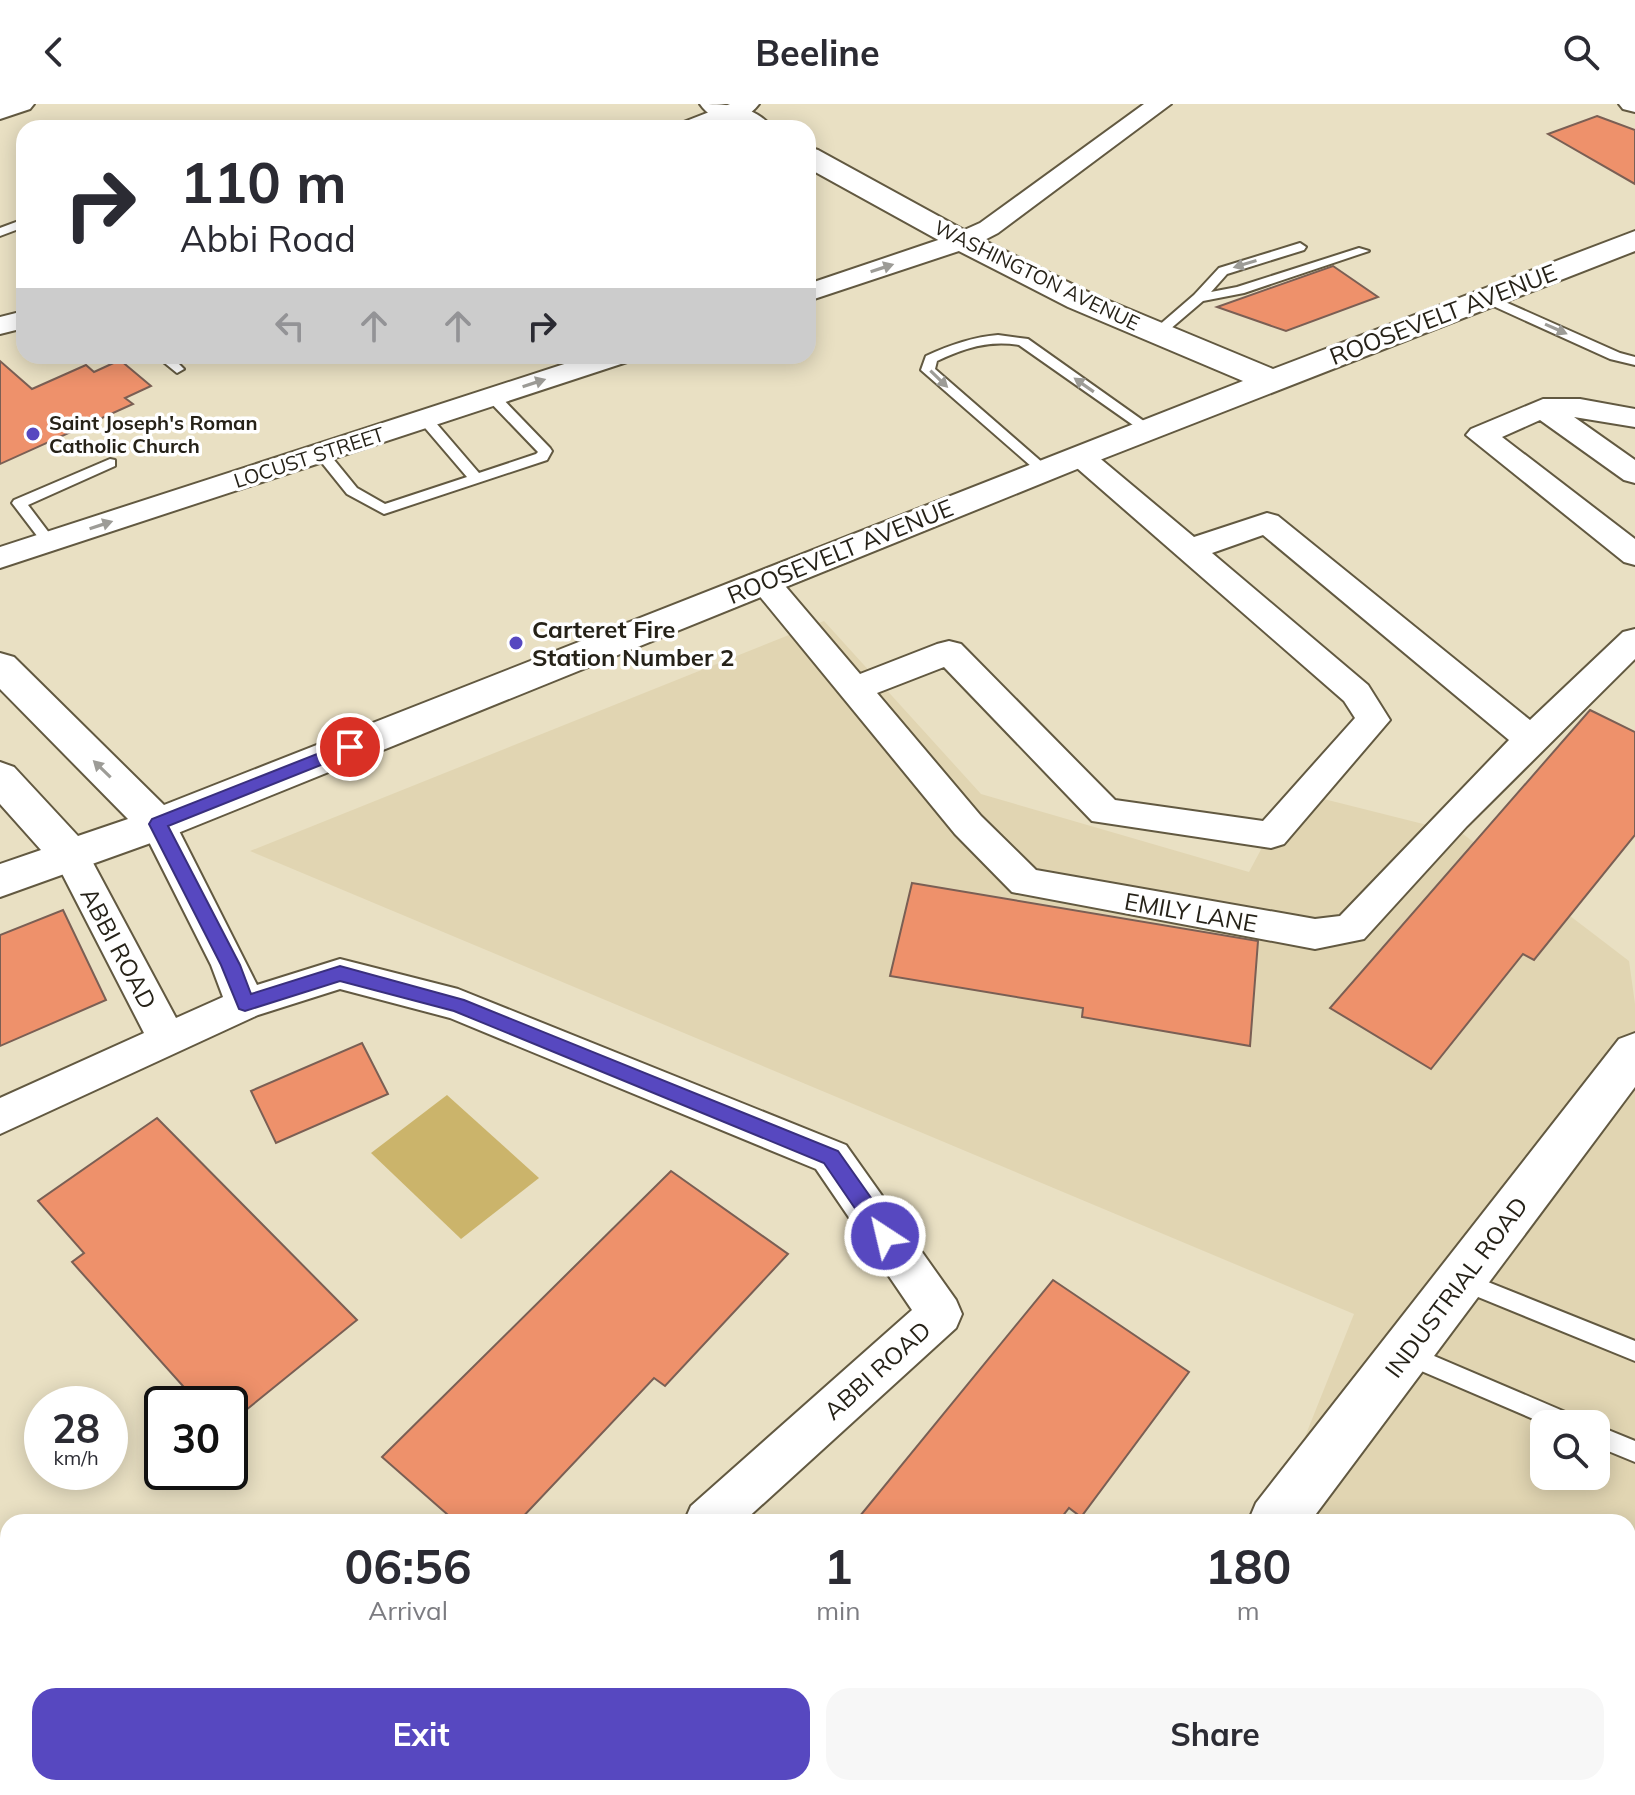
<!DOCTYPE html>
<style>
:root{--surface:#fff;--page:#f7f7f7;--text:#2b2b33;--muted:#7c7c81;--accent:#5748c0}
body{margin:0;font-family:Mulish,sans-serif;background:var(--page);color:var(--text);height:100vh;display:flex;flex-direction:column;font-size:30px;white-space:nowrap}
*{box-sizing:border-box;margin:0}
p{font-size:26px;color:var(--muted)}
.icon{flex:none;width:44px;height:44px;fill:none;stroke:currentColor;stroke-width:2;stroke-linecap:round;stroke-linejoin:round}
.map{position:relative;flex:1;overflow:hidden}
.drawer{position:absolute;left:0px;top:1410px;width:1636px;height:282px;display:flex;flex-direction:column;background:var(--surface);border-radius:24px 24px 0 0;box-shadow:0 4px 20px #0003}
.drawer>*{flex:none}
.guide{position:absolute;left:16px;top:16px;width:800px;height:244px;border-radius:24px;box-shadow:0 4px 20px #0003;background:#fff;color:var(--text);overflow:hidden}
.fabs{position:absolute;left:1530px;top:1306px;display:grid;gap:16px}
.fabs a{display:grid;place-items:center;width:80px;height:80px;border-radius:16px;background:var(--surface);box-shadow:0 4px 20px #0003;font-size:40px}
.speed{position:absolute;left:24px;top:1282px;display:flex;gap:16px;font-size:40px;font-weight:700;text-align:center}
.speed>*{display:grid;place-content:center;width:104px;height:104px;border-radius:50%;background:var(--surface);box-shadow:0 4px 20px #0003;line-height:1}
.speed small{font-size:20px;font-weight:400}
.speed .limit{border:4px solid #111;border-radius:12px;background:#fff;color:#111}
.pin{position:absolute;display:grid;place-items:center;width:68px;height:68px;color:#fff;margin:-34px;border:4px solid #fff;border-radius:50%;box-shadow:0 2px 8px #0007}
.me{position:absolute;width:88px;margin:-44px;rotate:325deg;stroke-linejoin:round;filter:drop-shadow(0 0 6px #0008)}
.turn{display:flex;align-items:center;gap:28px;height:168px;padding:0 32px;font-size:36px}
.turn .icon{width:104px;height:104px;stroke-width:2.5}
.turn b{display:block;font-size:56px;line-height:68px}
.lanes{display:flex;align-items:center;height:76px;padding:0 32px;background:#0003;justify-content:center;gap:40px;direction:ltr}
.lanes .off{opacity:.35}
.eta{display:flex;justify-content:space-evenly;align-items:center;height:136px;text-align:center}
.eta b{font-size:48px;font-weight:700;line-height:56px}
.action{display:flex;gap:16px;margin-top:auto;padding:16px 32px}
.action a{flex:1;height:92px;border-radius:24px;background:var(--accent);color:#fff;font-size:32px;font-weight:700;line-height:92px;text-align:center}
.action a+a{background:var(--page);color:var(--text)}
header{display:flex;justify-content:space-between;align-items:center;height:104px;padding:0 32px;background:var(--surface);font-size:36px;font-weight:700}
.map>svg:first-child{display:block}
.built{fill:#e1d5b2;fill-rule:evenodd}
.green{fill:#cbb46b}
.building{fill:#ee916b;stroke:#7a5f54;stroke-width:2}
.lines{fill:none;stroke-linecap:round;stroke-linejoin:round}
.service-casing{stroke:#625941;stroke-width:4}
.minor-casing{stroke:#625941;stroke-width:4}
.tertiary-casing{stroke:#625941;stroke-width:4}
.secondary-casing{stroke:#625941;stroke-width:4}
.service{fill:#fff;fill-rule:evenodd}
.minor{fill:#fff;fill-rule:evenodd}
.tertiary{fill:#fff;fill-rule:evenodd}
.secondary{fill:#fff;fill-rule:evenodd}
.oneway{fill:#9d9c97}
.route{fill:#5748c0;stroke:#392f7d;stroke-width:2}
.poi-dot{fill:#5748c0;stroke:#fff;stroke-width:3}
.labels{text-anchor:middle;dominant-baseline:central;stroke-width:7;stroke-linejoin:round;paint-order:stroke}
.far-street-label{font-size:20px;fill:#262218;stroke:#fff}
.far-poi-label{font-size:20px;font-weight:bold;fill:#262218;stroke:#fff;text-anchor:start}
.street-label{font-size:24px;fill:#262218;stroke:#fff}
.poi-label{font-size:24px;font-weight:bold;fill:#262218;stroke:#fff;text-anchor:start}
</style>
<header><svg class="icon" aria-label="back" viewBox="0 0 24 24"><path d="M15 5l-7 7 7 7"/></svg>Beeline<svg class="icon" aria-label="search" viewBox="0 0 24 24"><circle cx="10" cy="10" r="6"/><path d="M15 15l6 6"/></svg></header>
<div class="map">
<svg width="1635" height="1691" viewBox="0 0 1635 1691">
<rect width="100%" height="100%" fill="#e9e0c3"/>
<path class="built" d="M824,517L981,690L1249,768L1292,687L1463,730L1629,857L1635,900V1691H1162L1165,1684H1628V1418H1271L1354,1210L250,747ZM1544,1320H1596V1372H1544Z"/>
<path class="green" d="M447,991L539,1074L461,1135L371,1049Z"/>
<path class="building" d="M1597,12L1635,26V80L1548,30Z
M1333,162L1378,193L1286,227L1217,203Z
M120,256L151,282L125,294L133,300L0,360V257L32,285L86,261L94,268Z
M1590,606L1635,628V731L1534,856L1523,850L1431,965L1330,904Z
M912,779L1258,837L1250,942L1082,913L1083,904L890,872Z
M63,806L106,896L0,942V831Z
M362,939L388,990L276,1039L251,987Z
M157,1014L357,1216L230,1319V1300H199L72,1158L84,1149L38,1097Z
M671,1067L788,1150L665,1282L654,1274L518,1418H456L382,1353Z
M1053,1176L1189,1268L1081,1413L1069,1404L1058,1418H855Z"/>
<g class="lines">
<g class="service-casing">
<path id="service" d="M24,115V123L0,132V124Z
M1300,139L1306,143L1304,146L1227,170L1211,188L1237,183L1359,144L1369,147L1244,189L1203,197L1162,232L1150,229L1194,191L1219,164Z
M1485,189L1620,249L1635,253V261L1610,255L1480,196L1479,193Z
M998,231L1028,235L1155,325L1148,329L1143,328L1019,241C989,236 964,244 937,257L935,265L1051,366L1044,370L1039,369L921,266L926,252C950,241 973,233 998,231Z
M156,252H171L184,265L177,269Z
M493,289L498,290L550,344L552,347L547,356L384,410L347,390L314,349L321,345L326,346L357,384L385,400L467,373L420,318V312H430L479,369L536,350L538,348L488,296V290Z
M110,355L115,356V362L28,401L56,438L49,443L44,441L12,399L14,396Z
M1463,1168L1635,1237V1257L1456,1184L1453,1177L1456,1170Z
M1406,1240L1577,1313L1580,1320H1545L1398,1257L1395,1250L1398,1243Z
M1596,1321L1635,1337V1358L1596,1342Z"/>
</g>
<g class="minor-casing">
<path id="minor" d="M0,0H34L30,5L0,15Z
M730,0H759C741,24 705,24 678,24L681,19Z
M1144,0H1171L998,129L971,143L808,197V180L953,131L980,119Z
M1619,0H1635V8L1623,5Z
M24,207V224L0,230V213Z
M589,252H631L627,258L0,464V443Z
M1543,295H1580L1635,305V323L1574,313L1635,356V379L1624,376L1540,316L1502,333L1635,435V461L1624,458L1466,331L1471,325Z
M1080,343L1090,346L1194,433L1267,409L1278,412L1530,616L1623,528L1635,525V555L1467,722L1364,835L1315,845L1012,788L955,730L753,484L748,477L753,470L764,467L775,470L860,570L937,540L949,537L961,540L1115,696L1263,717L1355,614L1344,597L1070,358L1065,352L1070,346ZM1263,431L1509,636L1340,812L1315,815L1036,766L981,712L877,589L944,563L1092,717L1271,744L1284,740L1390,616L1368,581L1212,449Z
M158,707L171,711L257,881L340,855L458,885L846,1041L956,1196L962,1210L956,1224L743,1418H684L691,1402L912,1206L816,1065L450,914L340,885L258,911L0,1030V994L144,929L53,752L58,742L71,738L84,742L176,914L223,893L211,861L140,720L145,711Z
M0,1536L8,1539V1599L0,1596Z
M53,1684H106L109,1691H56Z
M379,1684H436L433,1691H376Z"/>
</g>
<g class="tertiary-casing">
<path id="tertiary" d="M700,0C725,0 756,1 772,24C747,24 716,23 700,0Z
M808,43L818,46L973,131L1090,189L1273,265L1635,127V147L1092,359L173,731L0,793V760L41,746L0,700V658L14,663L78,732L128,715L0,585V549L14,553L164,701L1243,277L1068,203L951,143L808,64Z"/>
</g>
<g class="secondary-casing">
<path id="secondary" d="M1635,929V983L1310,1418H1248L1256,1399L1619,935Z
M1038,1684H1101L1098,1691H1035Z"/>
</g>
<use href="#service" class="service"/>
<use href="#minor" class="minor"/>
<use href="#tertiary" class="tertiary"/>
<use href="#secondary" class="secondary"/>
</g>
<defs><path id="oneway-solid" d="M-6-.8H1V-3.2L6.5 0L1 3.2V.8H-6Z" transform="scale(2)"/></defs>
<g class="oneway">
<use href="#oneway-solid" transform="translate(1245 160) rotate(163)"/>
<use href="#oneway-solid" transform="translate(882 164) rotate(-18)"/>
<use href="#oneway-solid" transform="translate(1556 225) rotate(24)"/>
<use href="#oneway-solid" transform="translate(939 275) rotate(44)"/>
<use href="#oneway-solid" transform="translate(534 279) rotate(-18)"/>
<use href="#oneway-solid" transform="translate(1084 281) rotate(-145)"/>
<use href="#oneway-solid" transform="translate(101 421) rotate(-18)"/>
<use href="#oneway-solid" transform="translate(102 665) rotate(-136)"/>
</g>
<path class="route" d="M350,637L356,639L358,643L356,647L168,722L240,861L251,890L340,862L464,896L838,1047L893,1125L896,1132L893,1138L885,1141L878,1138L824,1059L454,907L340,877L245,907L239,905L221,861L149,720L152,715Z"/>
<g class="poi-dot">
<circle cx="33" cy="330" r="8"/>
<circle cx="516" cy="539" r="8"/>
</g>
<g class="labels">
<g class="far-street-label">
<text transform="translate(1037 171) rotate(26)">WASHINGTON AVENUE</text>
<text transform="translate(309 353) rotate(-18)">LOCUST STREET</text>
</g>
<g class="far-poi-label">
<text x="49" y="318">Saint Joseph's Roman<tspan x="49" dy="23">Catholic Church</tspan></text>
</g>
<g class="street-label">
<text transform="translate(1443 210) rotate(-21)">ROOSEVELT AVENUE</text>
<text transform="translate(840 447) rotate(-22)">ROOSEVELT AVENUE</text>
<text transform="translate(1191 808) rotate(10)">EMILY LANE</text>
<text transform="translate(119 844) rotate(62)">ABBI ROAD</text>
<text transform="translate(1456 1183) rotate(-53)">INDUSTRIAL ROAD</text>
<text transform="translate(877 1266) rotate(-42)">ABBI ROAD</text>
</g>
<g class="poi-label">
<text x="532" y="525">Carteret Fire<tspan x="532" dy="28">Station Number 2</tspan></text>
</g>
</g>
</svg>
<div class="fabs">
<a><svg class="icon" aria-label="search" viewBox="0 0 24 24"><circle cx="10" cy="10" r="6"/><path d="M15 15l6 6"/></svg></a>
</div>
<div class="speed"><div>28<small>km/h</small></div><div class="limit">30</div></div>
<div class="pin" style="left:350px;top:643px;background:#d93025"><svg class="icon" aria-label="arrive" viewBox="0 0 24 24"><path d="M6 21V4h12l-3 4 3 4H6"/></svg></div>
<svg class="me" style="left:885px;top:1132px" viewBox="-20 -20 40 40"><circle r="17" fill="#5748c0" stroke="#fff" stroke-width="3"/><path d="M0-11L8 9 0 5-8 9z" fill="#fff"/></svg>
<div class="guide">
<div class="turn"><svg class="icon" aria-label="right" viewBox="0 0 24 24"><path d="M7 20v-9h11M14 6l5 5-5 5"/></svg><div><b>110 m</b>Abbi Road</div></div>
<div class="lanes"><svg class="icon off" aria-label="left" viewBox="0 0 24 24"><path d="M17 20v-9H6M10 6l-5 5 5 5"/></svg><svg class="icon off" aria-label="ahead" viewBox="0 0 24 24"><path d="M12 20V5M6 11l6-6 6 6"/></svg><svg class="icon off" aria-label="ahead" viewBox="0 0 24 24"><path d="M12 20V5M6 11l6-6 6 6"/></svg><svg class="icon" aria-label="right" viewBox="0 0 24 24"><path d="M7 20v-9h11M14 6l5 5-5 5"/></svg></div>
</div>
<section class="drawer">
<div class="eta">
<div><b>06:56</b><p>Arrival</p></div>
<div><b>1</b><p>min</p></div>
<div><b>180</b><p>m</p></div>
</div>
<div class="action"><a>Exit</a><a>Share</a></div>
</section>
</div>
